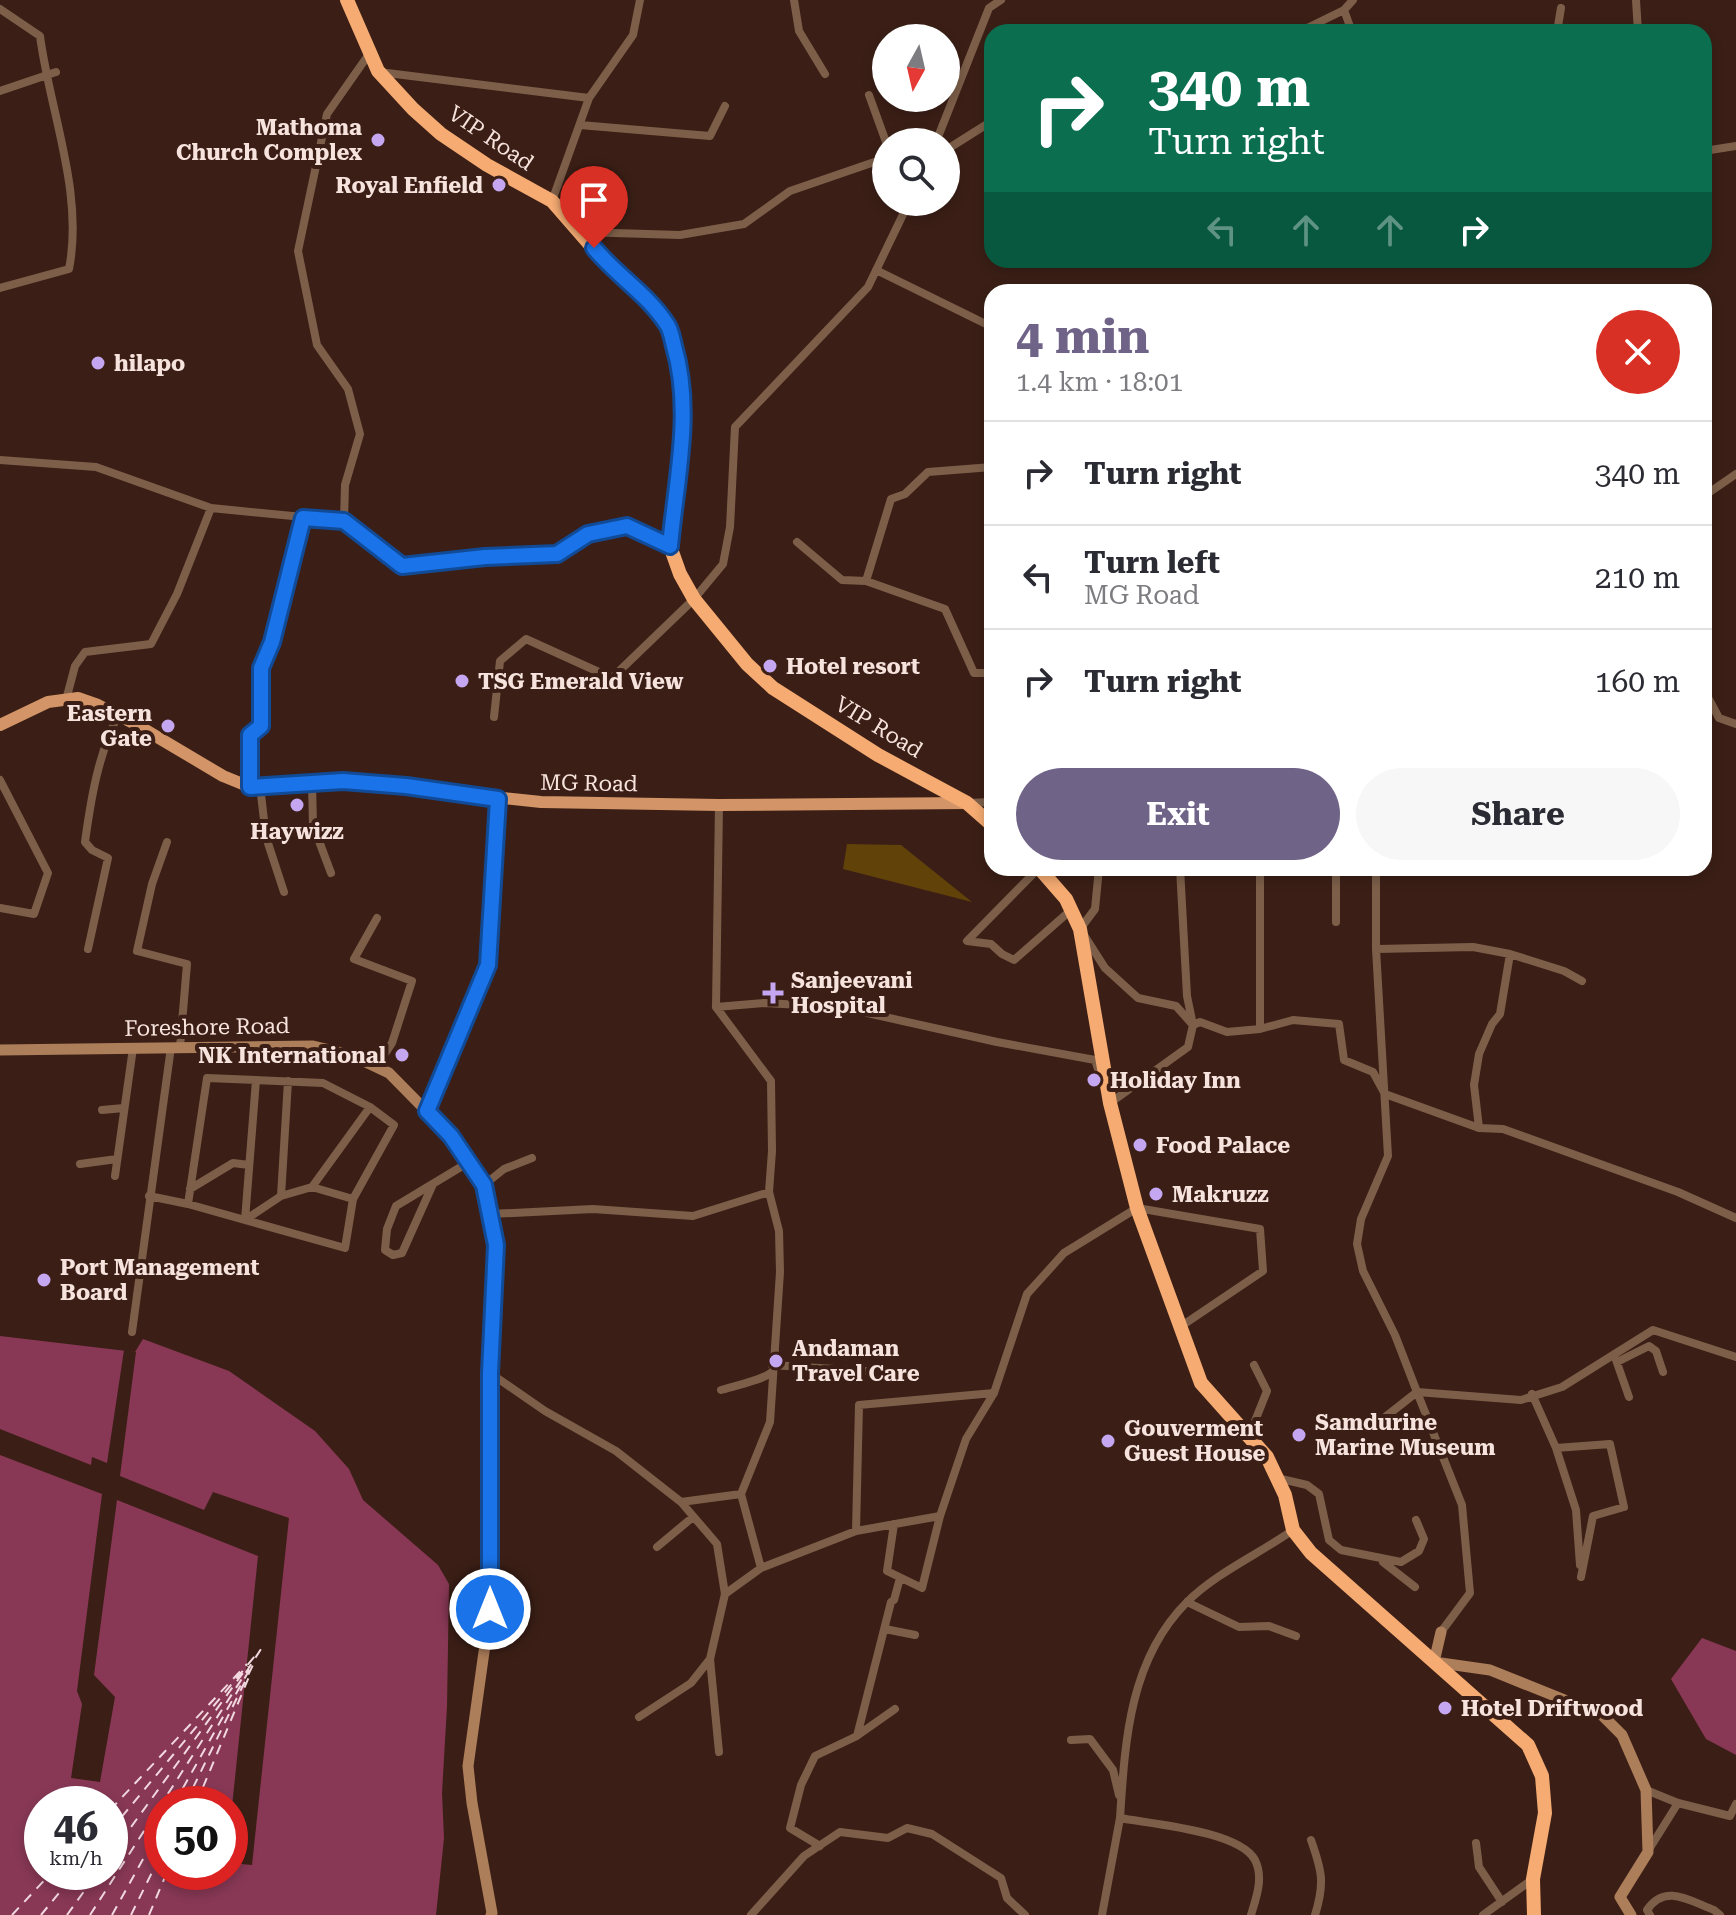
<!DOCTYPE html>
<meta charset="utf-8">
<style>
:root{--surface:#fff;--page:#f7f7f7;--text:#2b2b33;--muted:#7c7c81;--line:#e1e1e2;--accent:#706388}
body{margin:0;font-family:"Roboto Serif",serif;background:var(--page);color:var(--text);height:100vh;display:flex;flex-direction:column;font-size:30px;white-space:nowrap}
*{box-sizing:border-box;margin:0}
p{font-size:26px;color:var(--muted)}
.icon{flex:none;width:44px;height:44px;fill:none;stroke:currentColor;stroke-width:2;stroke-linecap:round;stroke-linejoin:round}
.map{position:relative;flex:1;overflow:hidden}
.drawer{position:absolute;left:984px;top:284px;width:728px;height:592px;display:flex;flex-direction:column;background:var(--surface);border-radius:24px;box-shadow:0 4px 12px #0003}
.drawer>*{flex:none}
.hud{position:absolute;left:984px;top:24px;width:728px;height:244px;border-radius:24px;box-shadow:0 4px 12px #0003;background:#0b6e4f;color:#fff;overflow:hidden}
.needle{width:52px;rotate:188deg}
.fabs{position:absolute;left:872px;top:24px;display:grid;gap:16px}
.fabs a{display:grid;place-items:center;width:88px;height:88px;border-radius:50%;background:var(--surface);box-shadow:0 4px 12px #0003;font-size:40px}
.speed{position:absolute;left:24px;top:1786px;display:flex;gap:16px;font-size:40px;font-weight:700;text-align:center}
.speed>*{display:grid;place-content:center;width:104px;height:104px;border-radius:50%;background:var(--surface);box-shadow:0 4px 12px #0003;line-height:1}
.speed small{font-size:20px;font-weight:400}
.speed .limit{border:12px solid #d22;background:#fff;color:#111}
.pin{position:absolute;display:grid;place-items:center;width:68px;height:68px;color:#fff;margin:-82px -34px;border-radius:50% 50% 50% 0;rotate:-45deg;box-shadow:0 0 8px #0007}
.pin .icon{rotate:45deg}
.me{position:absolute;width:88px;margin:-44px;rotate:0deg;stroke-linejoin:round;filter:drop-shadow(0 0 6px #0008)}
.turn{display:flex;align-items:center;gap:28px;height:168px;padding:0 32px;font-size:36px}
.turn .icon{width:104px;height:104px;stroke-width:2.5}
.turn b{display:block;font-size:56px;line-height:68px}
.lanes{display:flex;align-items:center;height:76px;padding:0 32px;background:#0003;justify-content:center;gap:40px;direction:ltr}
.lanes .off{opacity:.35}
.round{display:grid;place-items:center;flex:none;width:84px;height:84px;border-radius:42px;background:var(--page)}
.head{display:flex;align-items:center;justify-content:space-between;height:136px;padding:0 32px}
h1{font-size:48px;font-weight:700;line-height:60px;color:var(--accent)}
.cta{display:flex;gap:16px;margin-top:auto;padding:16px 32px}
.cta a{flex:1;height:92px;border-radius:48px;background:var(--accent);color:#fff;font-size:32px;font-weight:700;line-height:92px;text-align:center}
.cta a+a{background:var(--page);color:var(--text)}
ul{padding:0;list-style:none}
li{display:flex;align-items:center;gap:24px;height:104px;padding:0 32px;border-top:2px solid var(--line)}
li div{flex:1}
li b{display:block;font-size:30px}
li em{font-style:normal}
.map>svg:first-child{display:block}
.green{fill:#614209}
.water{fill:#883855;fill-rule:evenodd}
.pier{fill:#3b1f16}
.lines{fill:none;stroke-linecap:round;stroke-linejoin:round}
.ferry{stroke:#f1d8df;stroke-width:2;stroke-dasharray:10 8;stroke-linecap:butt}
.street{stroke:#7d5f49;stroke-width:8}
.secondary{stroke:#ad7e5a;stroke-width:11}
.primary{stroke:#d39567;stroke-width:12}
.highway{stroke:#f5ab72;stroke-width:14}
.route-casing{stroke:#114b97;stroke-width:20}
.route{stroke:#1a73e8;stroke-width:14}
.poi-dot{fill:#c5a7f1;stroke:#3b1f16;stroke-width:3}
.labels{text-anchor:middle;dominant-baseline:central;stroke-width:8;stroke-linejoin:round;paint-order:stroke}
.poi-label{font-size:22px;font-weight:bold;fill:#f7e3dd;stroke:#3b1f16;text-anchor:start}
.street-label{font-size:22px;fill:#f7e3dd;stroke:#3b1f16}
</style>
<div class="map">
<svg width="1736" height="1915" viewBox="0 0 1736 1915">
<rect width="100%" height="100%" fill="#3b1f16"/>
<path class="green" d="M847,844L901,845L972,902L843,869Z"/>
<path class="water" d="M0,1336L135,1352L143,1339L229,1371L315,1431L349,1469L363,1500L438,1565L449,1584L447,1706L442,1793L444,1838L436,1915H0ZM42,1804H110V1872H42ZM162,1804H230V1872H162Z
M1702,1638L1736,1651V1755L1706,1739L1671,1679Z"/>
<path class="pier" d="M124,1350L136,1352L120,1476L204,1510L213,1492L289,1518L252,1865L230,1863V1826L258,1556L117,1500L94,1675L115,1697L100,1782L71,1778L82,1704L77,1691L102,1494L0,1455V1429L91,1465L92,1457L107,1463Z"/>
<g class="lines">
<path class="ferry" d="M174,1804L251,1667
M185,1804L255,1661
M196,1804L251,1672
M110,1810L247,1664
M110,1831L255,1656
M110,1856L248,1666
M12,1915L52,1872
M41,1915L76,1872
M67,1915L98,1872
M90,1915L261,1649
M112,1915L162,1825
M131,1915L162,1852
M149,1915L167,1872"/>
<path class="street" d="M794,0L799,31L825,74
M1636,0L1638,32
M0,9L40,36C50,112 84,193 69,269L0,288
M1344,10L1352,32
M1299,32L1344,10L1353,0
M1557,32L1561,8
M1612,32H1677
M379,72L589,98L633,35L640,0
M0,91L56,72
M869,95L886,142
M580,125L710,136L725,106
M936,142L989,8L1001,0
M946,150L992,121
M1704,151L1736,146
M552,201L589,98
M581,232L680,235L744,224L790,191L886,158
M876,270L992,327
M1204,290V292
M0,460L96,467L211,508L344,521L345,485L360,434L348,389L317,345L298,251L327,114L369,54
M1704,496L1736,474
M344,521L402,566L485,557L557,554L588,534L627,526L670,546
M797,542L842,580L866,581L945,609L974,673H992
M866,581L891,499L905,494L928,472L992,467
M1704,690L1719,718L1736,724
M66,700L75,666L85,652L151,644L177,594L211,508
M494,717L500,661L526,639L612,678L694,599L723,564L730,527L735,427L868,287L909,202
M0,780L48,873L34,914L0,908
M312,784L313,825L331,873
M260,786L266,837L284,892
M250,787V735L261,726V668L272,642L287,588L303,518
M967,803L992,802
M719,805L716,1007L764,1003L840,1007L997,1042L1095,1060L1100,1075
M167,842L152,884L137,951L187,964L180,1047
M1039,868L967,941L991,944L1002,954L1014,960L1071,910
M1099,868L1095,909L1080,929L1105,968L1138,998L1176,1006L1193,1025
M1180,868L1187,996L1193,1025
M1260,868V1029
M1336,868V922
M1376,868V949L1388,1156L1361,1219L1357,1244L1363,1271L1395,1335L1417,1392L1521,1400L1562,1387L1653,1330L1736,1357
M88,949L108,858L92,850L85,842C91,798 98,756 118,715
M1376,949L1473,947L1510,954L1564,971L1582,981
M716,1007L771,1081L772,1151L769,1192L779,1231L780,1272L770,1422L741,1494
M376,1067L392,1043L412,981L354,959L377,918
M1110,1103L1188,1047L1193,1025L1200,1022L1227,1032L1260,1029L1293,1020L1339,1024L1344,1060L1373,1072L1385,1094L1479,1128L1503,1129L1678,1192L1736,1218
M102,1110L124,1108
M427,1111L488,965L498,799
M1479,1128L1474,1085L1479,1054L1492,1024L1500,1014L1510,954
M80,1164L117,1159
M115,1176L133,1048
M433,1184L402,1253L393,1255L385,1250L387,1229L396,1206L469,1162
M484,1185L504,1169L532,1158
M312,1187L353,1199
M190,1189L233,1163L249,1165
M149,1196L188,1204L345,1248L353,1199L394,1125L370,1107L323,1083L207,1078L188,1204
M281,1196L288,1081
M491,1214L593,1209L693,1216L769,1192
M245,1220L281,1196L312,1187L370,1107
M245,1220L256,1080
M132,1332L171,1047
M1616,1360L1629,1397
M1617,1362L1649,1346L1656,1351L1663,1372
M772,1365L866,1371
M490,1373L545,1411L616,1451L681,1502L717,1544L725,1594L710,1659L719,1752
M721,1390C734,1386 763,1380 772,1372
M1532,1394L1556,1448L1576,1510L1580,1565
M1375,1425L1417,1392L1462,1505L1470,1593L1441,1632
M1249,1436L1267,1391L1254,1365
M1556,1448L1610,1444L1624,1507L1593,1516L1581,1577
M1277,1478L1307,1485L1319,1494L1329,1540L1341,1550L1401,1562L1419,1551L1424,1539L1416,1520
M681,1502L741,1494L761,1568L725,1594
M894,1524L887,1571L922,1588L940,1516
M856,1531L859,1405L994,1393
M657,1547L693,1517
M1383,1562L1415,1587
M761,1568L856,1531L940,1516L966,1439L994,1393L1027,1294L1064,1253L1137,1208L1260,1229L1263,1271L1180,1327
M1187,1602L1239,1627L1269,1626L1296,1636
M885,1629L915,1635
M639,1717L691,1683L710,1659
M858,1735L895,1709
M1071,1740L1090,1739L1113,1770L1119,1795
M1646,1790L1678,1803L1730,1816L1736,1804
M1120,1818C1125,1742 1129,1660 1187,1602C1216,1573 1259,1554 1293,1530
M1311,1840C1322,1871 1325,1883 1315,1915
M1476,1843L1479,1867L1502,1902
M820,1846L790,1828L801,1785L815,1756L857,1736L891,1602L894,1600L900,1578
M1648,1851L1678,1803
M751,1915L804,1856L840,1832L888,1838L907,1828L932,1834L1001,1878L1007,1898L1025,1915
M1102,1915L1120,1818C1152,1824 1239,1831 1255,1860C1264,1878 1256,1898 1251,1915
M1483,1915L1533,1879
M1650,1915L1647,1910C1665,1883 1690,1901 1714,1910L1720,1915"/>
<path class="secondary" d="M0,1050L313,1046L351,1055L389,1073L451,1136L484,1185L491,1214L496,1245L490,1373V1609L468,1766L472,1803L492,1913L491,1915
M1441,1632L1434,1662L1490,1670L1602,1715L1622,1735L1646,1790L1648,1852L1620,1897L1631,1915"/>
<path class="primary" d="M0,725L48,702L78,698L98,705L137,725L223,776L250,787L343,781L541,802L719,805L967,803"/>
<path class="highway" d="M347,0L378,71L413,109L441,134L487,165L552,201L607,264L647,299L668,325L678,360L685,409L670,546L680,574L694,599L747,664L773,688L878,755L967,803L992,825
M1039,868L1066,899L1080,929L1110,1103L1137,1208L1201,1383L1267,1457L1285,1495L1293,1530L1311,1553L1528,1745L1542,1776L1545,1813L1533,1879L1534,1915"/>
</g>
<g class="lines">
<g class="route-casing">
<path id="route" d="M490,1609V1373L496,1245L484,1185L451,1136L427,1111L488,965L498,799L406,786L343,781L250,787V735L261,726V668L272,642L303,518L344,521L402,566L485,557L557,554L588,534L627,526L670,546C676,480 693,411 674,346C672,338 671,329 666,323C647,294 616,275 594,248"/>
</g>
<use href="#route" class="route"/>
</g>
<g class="poi-dot">
<circle cx="378" cy="140" r="8"/>
<circle cx="499" cy="185" r="8"/>
<circle cx="98" cy="363" r="8"/>
<circle cx="770" cy="666" r="8"/>
<circle cx="462" cy="681" r="8"/>
<circle cx="168" cy="726" r="8"/>
<circle cx="297" cy="805" r="8"/>
<path d="M769 981h8v8h8v8h-8v8h-8v-8h-8v-8h8z"/>
<circle cx="402" cy="1055" r="8"/>
<circle cx="1094" cy="1080" r="8"/>
<circle cx="1140" cy="1145" r="8"/>
<circle cx="1156" cy="1194" r="8"/>
<circle cx="44" cy="1280" r="8"/>
<circle cx="776" cy="1361" r="8"/>
<circle cx="1299" cy="1435" r="8"/>
<circle cx="1108" cy="1441" r="8"/>
<circle cx="1445" cy="1708" r="8"/>
</g>
<g class="labels">
<g class="poi-label">
<text x="362" y="127" text-anchor="end">Mathoma<tspan x="362" dy="25">Church Complex</tspan></text>
<text x="483" y="185" text-anchor="end">Royal Enfield</text>
<text x="114" y="363">hilapo</text>
<text x="786" y="666">Hotel resort</text>
<text x="478" y="681">TSG Emerald View</text>
<text x="152" y="713" text-anchor="end">Eastern<tspan x="152" dy="25">Gate</tspan></text>
<text x="297" y="831" text-anchor="middle">Haywizz</text>
<text x="791" y="980">Sanjeevani<tspan x="791" dy="25">Hospital</tspan></text>
<text x="386" y="1055" text-anchor="end">NK International</text>
<text x="1110" y="1080">Holiday Inn</text>
<text x="1156" y="1145">Food Palace</text>
<text x="1172" y="1194">Makruzz</text>
<text x="60" y="1267">Port Management<tspan x="60" dy="25">Board</tspan></text>
<text x="792" y="1348">Andaman<tspan x="792" dy="25">Travel Care</tspan></text>
<text x="1315" y="1422">Samdurine<tspan x="1315" dy="25">Marine Museum</tspan></text>
<text x="1124" y="1428">Gouverment<tspan x="1124" dy="25">Guest House</tspan></text>
<text x="1461" y="1708">Hotel Driftwood</text>
</g>
<g class="street-label">
<text transform="translate(491 138) rotate(34)">VIP Road</text>
<text transform="translate(879 727) rotate(31)">VIP Road</text>
<text transform="translate(589 783) rotate(1)">MG Road</text>
<text transform="translate(207 1027) rotate(-1)">Foreshore Road</text>
</g>
</g>
</svg>
<div class="fabs">
<a><svg class="needle" viewBox="-14 -14 28 28"><path d="M0-13l5 13h-10z" fill="#e53935"/><path d="M0 13l5-13h-10z" fill="#7c7c81"/></svg></a>
<a><svg class="icon" aria-label="search" viewBox="0 0 24 24"><circle cx="10" cy="10" r="6"/><path d="M15 15l6 6"/></svg></a>
</div>
<div class="speed"><div>46<small>km/h</small></div><div class="limit">50</div></div>
<div class="pin" style="left:594px;top:248px;background:#d93025"><svg class="icon" aria-label="arrive" viewBox="0 0 24 24"><path d="M6 21V4h12l-3 4 3 4H6"/></svg></div>
<svg class="me" style="left:490px;top:1609px" viewBox="-20 -20 40 40"><circle r="17" fill="#1a73e8" stroke="#fff" stroke-width="3"/><path d="M0-11L8 9 0 5-8 9z" fill="#fff"/></svg>
<div class="hud">
<div class="turn"><svg class="icon" aria-label="right" viewBox="0 0 24 24"><path d="M7 20v-9h11M14 6l5 5-5 5"/></svg><div><b>340 m</b>Turn right</div></div>
<div class="lanes"><svg class="icon off" aria-label="left" viewBox="0 0 24 24"><path d="M17 20v-9H6M10 6l-5 5 5 5"/></svg><svg class="icon off" aria-label="ahead" viewBox="0 0 24 24"><path d="M12 20V5M6 11l6-6 6 6"/></svg><svg class="icon off" aria-label="ahead" viewBox="0 0 24 24"><path d="M12 20V5M6 11l6-6 6 6"/></svg><svg class="icon" aria-label="right" viewBox="0 0 24 24"><path d="M7 20v-9h11M14 6l5 5-5 5"/></svg></div>
</div>
<section class="drawer">
<div class="head"><div><h1>4 min</h1><p>1.4 km · 18:01</p></div><a class="round" style="background:#d93025;color:#fff"><svg class="icon" aria-label="close" viewBox="0 0 24 24"><path d="M6 6l12 12M18 6L6 18"/></svg></a></div>
<ul>
<li><svg class="icon" aria-label="right" viewBox="0 0 24 24"><path d="M7 20v-9h11M14 6l5 5-5 5"/></svg><div><b>Turn right</b></div><em>340 m</em></li>
<li><svg class="icon" aria-label="left" viewBox="0 0 24 24"><path d="M17 20v-9H6M10 6l-5 5 5 5"/></svg><div><b>Turn left</b><p>MG Road</p></div><em>210 m</em></li>
<li><svg class="icon" aria-label="right" viewBox="0 0 24 24"><path d="M7 20v-9h11M14 6l5 5-5 5"/></svg><div><b>Turn right</b></div><em>160 m</em></li>
</ul>
<div class="cta"><a>Exit</a><a>Share</a></div>
</section>
</div>
